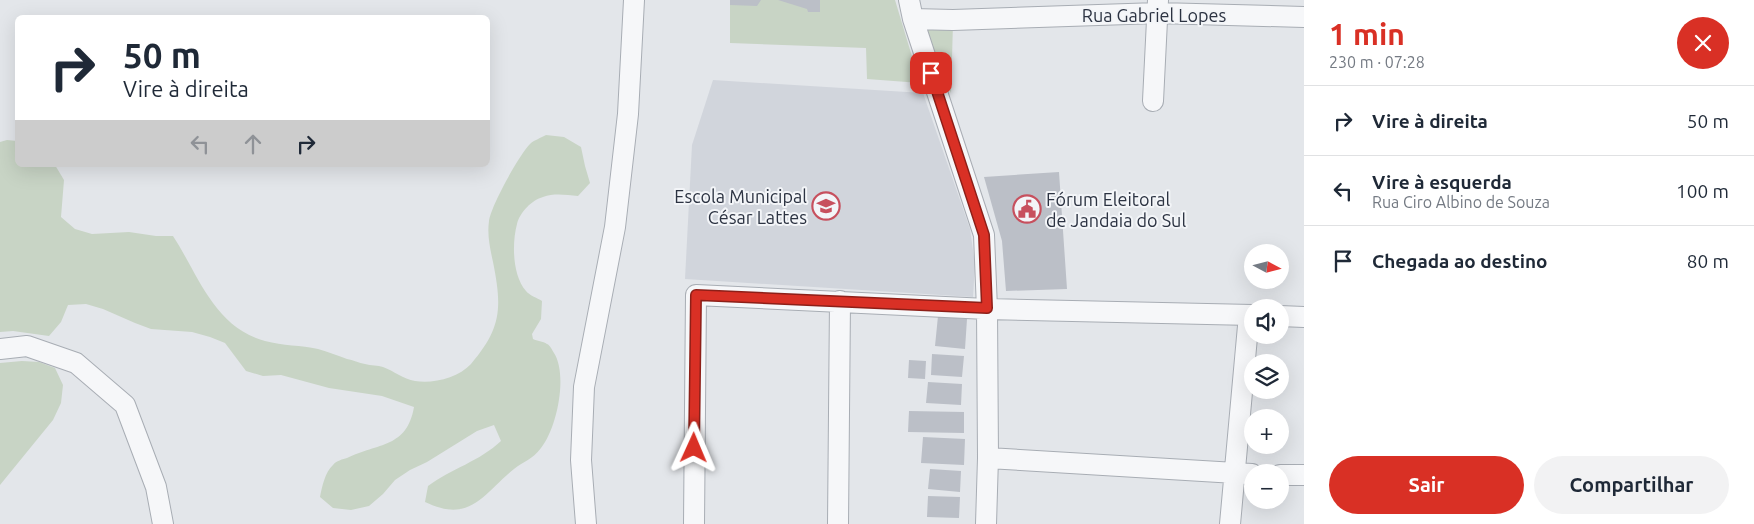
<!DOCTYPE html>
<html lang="pt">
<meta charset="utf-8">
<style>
:root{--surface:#fff;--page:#f2f2f3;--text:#1f2937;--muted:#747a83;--line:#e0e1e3;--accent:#d93025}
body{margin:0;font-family:Ubuntu,sans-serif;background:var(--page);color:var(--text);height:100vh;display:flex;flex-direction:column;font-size:19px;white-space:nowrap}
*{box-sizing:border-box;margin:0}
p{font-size:16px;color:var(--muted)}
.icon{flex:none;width:28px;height:28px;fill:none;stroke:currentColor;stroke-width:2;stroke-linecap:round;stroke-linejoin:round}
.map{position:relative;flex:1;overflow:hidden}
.sheet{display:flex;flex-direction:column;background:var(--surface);width:450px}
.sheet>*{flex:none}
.top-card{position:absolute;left:15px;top:15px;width:475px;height:152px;border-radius:8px;box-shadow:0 5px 20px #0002;background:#fff;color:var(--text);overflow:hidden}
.needle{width:32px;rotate:97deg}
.fabs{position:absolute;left:1244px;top:244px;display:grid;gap:10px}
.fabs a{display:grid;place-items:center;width:45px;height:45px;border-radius:50%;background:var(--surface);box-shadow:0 5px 20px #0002;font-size:25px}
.pin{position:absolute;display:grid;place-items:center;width:42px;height:42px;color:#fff;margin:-21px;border-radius:10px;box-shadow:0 2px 8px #0006}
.me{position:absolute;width:55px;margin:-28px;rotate:1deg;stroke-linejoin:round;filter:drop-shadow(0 0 4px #0008)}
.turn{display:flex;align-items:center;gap:18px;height:105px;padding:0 25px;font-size:22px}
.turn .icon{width:65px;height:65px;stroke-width:2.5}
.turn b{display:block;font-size:35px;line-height:42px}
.lanes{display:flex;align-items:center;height:48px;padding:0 25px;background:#0003;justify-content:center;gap:25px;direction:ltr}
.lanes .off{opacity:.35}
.round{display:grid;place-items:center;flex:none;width:52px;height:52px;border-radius:26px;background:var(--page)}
.overview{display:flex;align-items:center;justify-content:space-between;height:85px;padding:0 25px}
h1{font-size:30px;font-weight:600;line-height:38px;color:var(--accent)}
.cta{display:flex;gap:10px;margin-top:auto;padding:10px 25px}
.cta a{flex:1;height:58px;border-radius:30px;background:var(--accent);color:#fff;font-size:20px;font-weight:600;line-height:58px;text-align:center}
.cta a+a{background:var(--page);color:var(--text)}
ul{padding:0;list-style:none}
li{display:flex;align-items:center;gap:15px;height:70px;padding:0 25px;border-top:1px solid var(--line)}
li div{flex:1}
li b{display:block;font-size:19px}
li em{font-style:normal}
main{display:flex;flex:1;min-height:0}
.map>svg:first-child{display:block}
.built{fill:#d1d5dc}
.green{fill:#c8d4c5}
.building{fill:#bbbfc7}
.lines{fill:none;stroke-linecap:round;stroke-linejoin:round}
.minor-casing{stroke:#a8adb4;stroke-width:22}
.minor{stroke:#f6f7f9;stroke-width:20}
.route-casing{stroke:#8d1f18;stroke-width:12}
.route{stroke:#d93025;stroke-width:9}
.labels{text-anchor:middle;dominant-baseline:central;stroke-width:4;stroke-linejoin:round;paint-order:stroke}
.street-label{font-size:18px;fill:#2c3342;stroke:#f3f5f8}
.poi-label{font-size:18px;fill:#2c3342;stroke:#f3f5f8;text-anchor:end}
</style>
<main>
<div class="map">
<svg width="1304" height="524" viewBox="0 0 1304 524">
<rect width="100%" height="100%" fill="#e3e6ea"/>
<path class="built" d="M713,80L923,93L970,229L975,264L973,297L685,279L692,145Z"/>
<path class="green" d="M730,0H895L920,83L867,79L866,48L730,43Z
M922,23H953L951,93Z
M546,135L564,137L581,147L585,166L590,183L578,196C566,195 554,193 543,197C532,200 520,212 517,224C512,242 512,275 526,291C529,295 537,298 542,301L541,319L532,334L533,339C537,341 543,341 547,344C550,345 552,350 554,353C568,375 557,428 541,448C532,460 524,461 514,469C483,494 471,524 425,502L428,486C451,469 480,461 501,441L494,425L477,431L427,462L410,470L395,480L383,494L369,506L351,510L333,508L320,497C322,487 325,472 333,465C336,461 343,459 347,458C378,443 407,448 414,407L382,396L329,388L281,375L263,376L246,371L225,343L210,337L192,332L151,329L135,323L103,309L86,304L68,305L61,322L49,336L13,331L0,332V142L7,140L17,141L18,165H55L64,180L61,217L75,229L92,234L129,232L156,236H173C199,276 214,327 265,341C283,346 301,345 318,349C328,352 337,355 347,359C353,360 359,363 365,364C371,366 378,365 383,367C394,371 403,379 415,381C433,384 458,378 471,364C502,328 502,307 493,262C490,248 487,235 489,221C491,206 519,155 530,144C534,140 541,138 546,135Z
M22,361L39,362L55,368L63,385L61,403L53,420L0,485V363Z"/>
<path class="building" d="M730,0H761L757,6L730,5Z
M778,0H820V12H808L807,9Z
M1059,172L1067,289L1006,291L1002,241L984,177Z
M938,316L967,319L965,349L935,346Z
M932,354L964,356L962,377L931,375Z
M909,360L926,361L925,379L908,378Z
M928,382L962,384L961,405L926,403Z
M909,411L964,412V433L908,432Z
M923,437L965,439L964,465L921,463Z
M930,469L961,471L960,492L928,489Z
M928,496L960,497L959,518L927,517Z"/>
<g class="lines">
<g class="minor-casing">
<path id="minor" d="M909,0L913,19L984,235L987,309L988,458L986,524
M913,19L953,20L1158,13L1304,17
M1153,101L1158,0
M1280,316L1304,317
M0,349L27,346L76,363L125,405L156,487L163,524
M988,458L1252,474
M1280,475H1304
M586,524L581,460L584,387L615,227L628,114L634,0
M694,524L696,295L987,309L1252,315
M838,524L840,301
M1230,524L1249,315"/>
</g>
<use href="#minor" class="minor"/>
</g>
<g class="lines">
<g class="route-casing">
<path id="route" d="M694,448L696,295L987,308L984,235L931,73"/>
</g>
<use href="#route" class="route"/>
</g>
<defs>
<g id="school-ring" transform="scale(1.4375)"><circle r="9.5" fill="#f3f5f8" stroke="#c7505e" stroke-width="1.5"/><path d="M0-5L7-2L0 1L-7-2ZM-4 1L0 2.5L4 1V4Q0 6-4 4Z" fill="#c7505e"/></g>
<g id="civic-ring" transform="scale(1.4375)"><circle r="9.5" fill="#f3f5f8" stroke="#c7505e" stroke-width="1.5"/><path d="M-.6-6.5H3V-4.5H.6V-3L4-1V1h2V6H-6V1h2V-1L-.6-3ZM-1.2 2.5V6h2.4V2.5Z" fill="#c7505e"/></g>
</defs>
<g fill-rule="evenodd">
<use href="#school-ring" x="826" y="206"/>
<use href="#civic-ring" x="1027" y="209"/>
</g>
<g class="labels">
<g class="street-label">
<text x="1154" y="15">Rua Gabriel Lopes</text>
</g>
<g class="poi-label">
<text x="807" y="196">Escola Municipal<tspan x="807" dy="21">César Lattes</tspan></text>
<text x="1046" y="199" text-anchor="start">Fórum Eleitoral<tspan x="1046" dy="21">de Jandaia do Sul</tspan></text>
</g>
</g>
</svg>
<div class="fabs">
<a><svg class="needle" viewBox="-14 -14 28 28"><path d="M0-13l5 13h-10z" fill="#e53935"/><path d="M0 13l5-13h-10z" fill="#747a83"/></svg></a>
<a><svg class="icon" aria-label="sound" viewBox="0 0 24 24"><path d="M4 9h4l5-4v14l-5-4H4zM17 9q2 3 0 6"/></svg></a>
<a><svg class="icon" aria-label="layers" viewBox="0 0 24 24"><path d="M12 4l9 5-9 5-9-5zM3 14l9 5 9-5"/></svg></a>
<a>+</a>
<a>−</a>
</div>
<div class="pin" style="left:931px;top:73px;background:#d93025"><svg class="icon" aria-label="arrive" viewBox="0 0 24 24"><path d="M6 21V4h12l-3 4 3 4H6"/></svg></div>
<svg class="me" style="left:694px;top:448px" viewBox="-20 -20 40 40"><path d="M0-17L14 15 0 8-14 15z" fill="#d93025" stroke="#fff" stroke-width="4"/></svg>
<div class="top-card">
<div class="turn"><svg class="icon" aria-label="right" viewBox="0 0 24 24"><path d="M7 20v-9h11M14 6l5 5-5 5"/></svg><div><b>50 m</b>Vire à direita</div></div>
<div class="lanes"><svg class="icon off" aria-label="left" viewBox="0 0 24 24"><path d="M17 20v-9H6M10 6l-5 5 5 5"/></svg><svg class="icon off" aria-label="ahead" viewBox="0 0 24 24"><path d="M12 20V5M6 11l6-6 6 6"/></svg><svg class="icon" aria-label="right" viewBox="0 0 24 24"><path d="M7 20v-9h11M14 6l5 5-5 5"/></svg></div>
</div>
</div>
<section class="sheet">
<div class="overview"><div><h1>1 min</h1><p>230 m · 07:28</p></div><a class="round" style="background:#d93025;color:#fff"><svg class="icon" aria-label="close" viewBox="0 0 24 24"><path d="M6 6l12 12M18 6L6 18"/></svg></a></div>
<ul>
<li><svg class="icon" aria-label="right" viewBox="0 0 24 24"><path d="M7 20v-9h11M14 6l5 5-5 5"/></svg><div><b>Vire à direita</b></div><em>50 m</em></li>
<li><svg class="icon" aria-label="left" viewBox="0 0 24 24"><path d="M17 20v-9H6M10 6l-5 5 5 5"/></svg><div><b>Vire à esquerda</b><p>Rua Ciro Albino de Souza</p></div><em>100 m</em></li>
<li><svg class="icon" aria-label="arrive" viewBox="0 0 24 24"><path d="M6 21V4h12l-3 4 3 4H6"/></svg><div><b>Chegada ao destino</b></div><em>80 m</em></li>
</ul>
<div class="cta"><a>Sair</a><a>Compartilhar</a></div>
</section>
</main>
